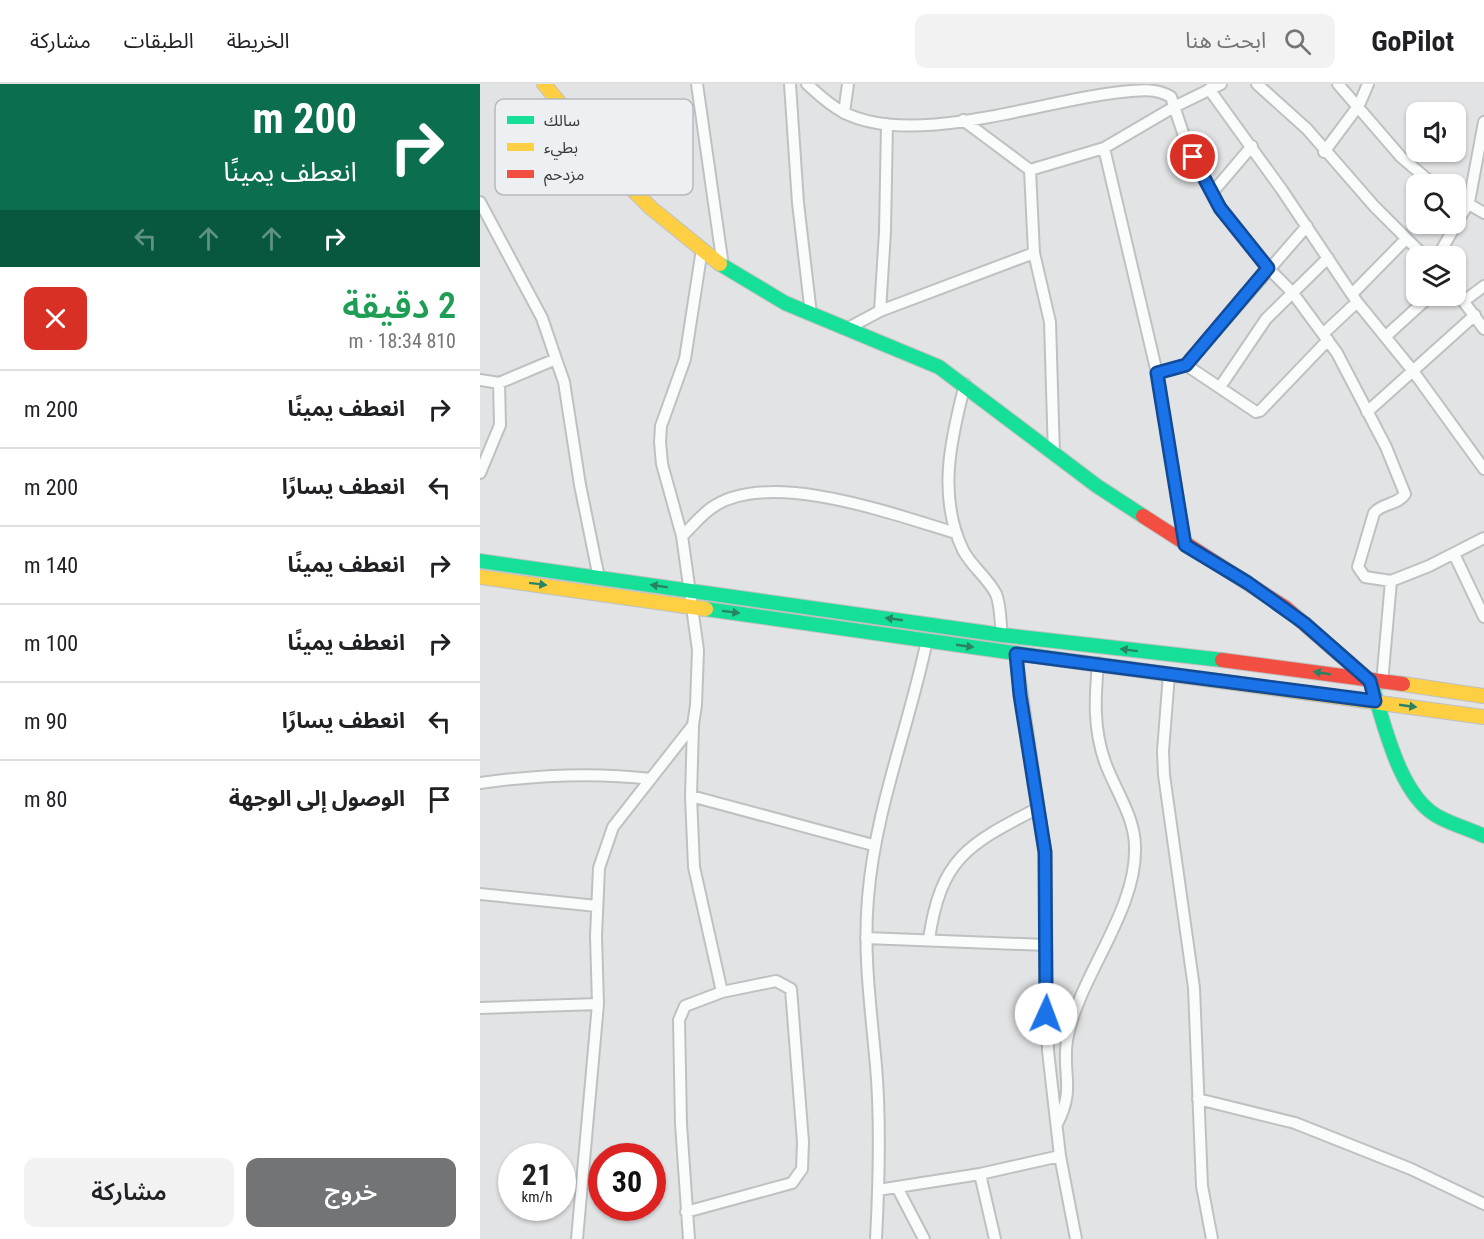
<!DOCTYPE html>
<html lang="ar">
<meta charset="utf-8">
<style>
:root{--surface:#fff;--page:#f2f2f2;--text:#202124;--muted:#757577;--line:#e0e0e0;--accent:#737476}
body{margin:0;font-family:"Roboto Condensed","Noto Sans Arabic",sans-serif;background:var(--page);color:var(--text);direction:rtl;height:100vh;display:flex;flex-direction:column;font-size:22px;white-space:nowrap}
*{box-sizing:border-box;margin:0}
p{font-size:20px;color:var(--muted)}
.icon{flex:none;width:33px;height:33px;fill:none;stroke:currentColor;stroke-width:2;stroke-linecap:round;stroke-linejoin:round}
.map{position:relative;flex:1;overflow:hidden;direction:ltr}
.panel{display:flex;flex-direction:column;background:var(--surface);width:480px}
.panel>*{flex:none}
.banner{background:#0b6e4f;color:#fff;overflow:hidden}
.controls{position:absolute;left:926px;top:18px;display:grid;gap:12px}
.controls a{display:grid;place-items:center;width:60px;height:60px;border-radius:12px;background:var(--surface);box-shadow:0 2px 4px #0004;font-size:30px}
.speed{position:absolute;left:18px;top:1059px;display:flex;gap:12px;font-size:30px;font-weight:700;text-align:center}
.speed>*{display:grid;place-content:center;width:78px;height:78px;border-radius:50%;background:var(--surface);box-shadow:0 2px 4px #0004;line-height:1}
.speed small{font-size:15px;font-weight:400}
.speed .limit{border:9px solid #d22;background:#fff;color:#111}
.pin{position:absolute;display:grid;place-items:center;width:51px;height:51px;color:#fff;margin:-26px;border:3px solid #fff;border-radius:50%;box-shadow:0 2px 6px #0007}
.me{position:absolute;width:66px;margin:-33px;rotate:2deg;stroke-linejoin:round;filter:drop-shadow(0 0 4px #0008)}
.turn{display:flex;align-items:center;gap:21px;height:126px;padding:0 24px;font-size:27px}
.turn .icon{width:78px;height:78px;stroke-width:2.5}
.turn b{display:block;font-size:42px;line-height:51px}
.lanes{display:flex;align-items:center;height:57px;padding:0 24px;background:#0003;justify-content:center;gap:30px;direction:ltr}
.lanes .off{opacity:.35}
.round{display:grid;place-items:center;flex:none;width:63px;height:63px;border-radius:12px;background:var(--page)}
.overview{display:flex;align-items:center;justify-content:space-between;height:102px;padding:0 24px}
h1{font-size:36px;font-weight:600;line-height:45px;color:#1e9e55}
.primary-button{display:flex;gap:12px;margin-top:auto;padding:12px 24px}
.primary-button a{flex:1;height:69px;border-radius:12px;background:var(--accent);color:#fff;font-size:24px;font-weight:600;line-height:69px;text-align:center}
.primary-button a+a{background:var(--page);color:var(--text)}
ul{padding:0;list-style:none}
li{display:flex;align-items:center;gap:18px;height:78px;padding:0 24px;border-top:2px solid var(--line)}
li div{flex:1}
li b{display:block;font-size:22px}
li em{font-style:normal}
header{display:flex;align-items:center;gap:36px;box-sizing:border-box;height:84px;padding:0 30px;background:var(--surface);border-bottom:2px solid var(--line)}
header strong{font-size:28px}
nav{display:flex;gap:33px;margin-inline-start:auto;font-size:21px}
.search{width:420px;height:54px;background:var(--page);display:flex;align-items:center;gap:15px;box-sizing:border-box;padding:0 21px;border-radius:12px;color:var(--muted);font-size:22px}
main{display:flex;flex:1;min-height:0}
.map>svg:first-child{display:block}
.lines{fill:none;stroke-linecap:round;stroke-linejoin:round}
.street-casing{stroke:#bec0c1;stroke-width:14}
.fast-casing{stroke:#bec0c1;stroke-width:16}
.slow-casing{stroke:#bec0c1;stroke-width:16}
.jam-casing{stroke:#bec0c1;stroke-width:16}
.street{stroke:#fafbfb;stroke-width:10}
.fast{stroke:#16e098;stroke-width:14}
.slow{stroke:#ffcf43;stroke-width:14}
.jam{stroke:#f24e42;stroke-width:14}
.oneway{fill:#298465}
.route-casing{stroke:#114b97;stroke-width:15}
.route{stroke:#1a73e8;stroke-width:10}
.key{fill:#edf0f3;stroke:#b7b9bc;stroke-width:1.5}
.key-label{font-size:16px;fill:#38393b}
</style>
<header>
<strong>GoPilot</strong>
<div class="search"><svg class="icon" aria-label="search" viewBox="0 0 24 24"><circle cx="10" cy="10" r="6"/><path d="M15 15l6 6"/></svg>ابحث هنا</div>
<nav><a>الخريطة</a><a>الطبقات</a><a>مشاركة</a></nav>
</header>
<main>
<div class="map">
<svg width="1004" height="1155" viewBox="0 0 1004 1155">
<rect width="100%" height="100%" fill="#e1e3e5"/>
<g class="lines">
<g class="street-casing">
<path id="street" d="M217,0L243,182
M310,0L318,119L331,230
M327,0C338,10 349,21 363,28C431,64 558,18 633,9C652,7 674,2 691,13L707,61L740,124L788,184L812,208L857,269L906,363L925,410C918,421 902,419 894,429L878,483L885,493L911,497
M777,0L827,45L894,122L944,172
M858,0L921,73L953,100
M729,5L802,106L877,218L933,287L1004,385
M364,29L368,0
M483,36L550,86L624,64L694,23L741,0
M624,64L677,289L705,460
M844,68L879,21L888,0
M550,86L554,169L570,238L574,371
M732,109L772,62
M975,112L1004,129
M0,118L62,234L76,275L84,298L100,401L119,494
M958,172L989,118L1004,38
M975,206L1004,245
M872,210L925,156
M984,217L1004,202
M400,227L405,148L407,40
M370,243L400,227L554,169
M844,249L877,218
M906,252L950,212
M706,281L776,328L780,327L848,256
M677,289L706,281L827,142
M0,296L19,299
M485,300C471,354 457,412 483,466C491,482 508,494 516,510C521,522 520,538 522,551
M740,303L786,235L848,174
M887,328L995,231
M0,389L20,341L19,299L76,275
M202,452C212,443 223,428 236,421C295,386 415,431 476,449
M974,470L1004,533
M536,570L565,768L568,967L580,1072L596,1155
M689,590L683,667L684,691L714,904L722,1102L732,1155
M902,599L911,497L949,482L1004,454
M0,699C57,691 113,688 171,695
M211,712L393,761
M0,810L117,822
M386,854L566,861
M449,855C461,773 489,760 558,724
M0,924L118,920
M718,1015L815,1039L931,1085L1004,1120
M577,1040C597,1002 580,987 588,951C601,890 657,826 655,763C655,733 635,706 625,678C613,644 615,614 618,579
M500,1090L515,1155
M418,1105L444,1155
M398,1106L500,1090L580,1072
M206,1128L312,1099L322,1085L323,1058L311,905L296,897L242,908
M97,1155L118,920L116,852L119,784L133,743L213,641L216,621L218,566L202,452L182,380L180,358L181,342L205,275L222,165
M209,1155L201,1040L199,936L205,922L242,908L214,783L211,712L213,641
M396,1155C399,1098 401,1039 396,982C391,925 383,871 388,814C395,725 429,643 447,556"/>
</g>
<g class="fast-casing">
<path id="fast" d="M240,180L305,219L459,283L617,402L663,432
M0,477L522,551L742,576
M226,525L584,576
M893,605C905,643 920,711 957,732C971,740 989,745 1004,752"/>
</g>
<g class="slow-casing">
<path id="slow" d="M64,0L143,96L171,124L240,180
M0,493L226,525
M584,576L1004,633
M923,600L1004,612"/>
</g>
<g class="jam-casing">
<path id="jam" d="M663,432L806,524L890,597L893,605
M742,576L923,600"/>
</g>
<use href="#street" class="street"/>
<use href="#fast" class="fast"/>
<use href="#slow" class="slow"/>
<use href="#jam" class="jam"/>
</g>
<defs><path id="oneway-solid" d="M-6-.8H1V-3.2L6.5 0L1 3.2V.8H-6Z" transform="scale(1.5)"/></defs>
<g class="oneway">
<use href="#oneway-solid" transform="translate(58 500) rotate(7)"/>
<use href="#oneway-solid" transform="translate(179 502) rotate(-171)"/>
<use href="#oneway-solid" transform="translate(251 528) rotate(7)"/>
<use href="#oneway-solid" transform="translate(414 535) rotate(-172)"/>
<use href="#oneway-solid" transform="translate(485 562) rotate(8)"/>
<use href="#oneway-solid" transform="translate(649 566) rotate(-173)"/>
<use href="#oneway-solid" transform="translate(842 589) rotate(-171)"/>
<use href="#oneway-solid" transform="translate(928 622) rotate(8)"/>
</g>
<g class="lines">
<g class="route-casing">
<path id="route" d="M566,930L565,768L540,611L536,570L895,617L890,597L824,539L768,499L705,461L677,289L706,281L788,184L740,124L713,73"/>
</g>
<use href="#route" class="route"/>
</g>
<rect x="15" y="15" width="198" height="96" rx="9" class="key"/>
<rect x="27" y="32" width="27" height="8" fill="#16e098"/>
<rect x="27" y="59" width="27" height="8" fill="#ffcf43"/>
<rect x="27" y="86" width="27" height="8" fill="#f24e42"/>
<g class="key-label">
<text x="64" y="42">سالك</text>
<text x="64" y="69">بطيء</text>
<text x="64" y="96">مزدحم</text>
</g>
</svg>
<div class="controls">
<a><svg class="icon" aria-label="sound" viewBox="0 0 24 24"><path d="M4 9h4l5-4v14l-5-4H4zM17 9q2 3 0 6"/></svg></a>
<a><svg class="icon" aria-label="search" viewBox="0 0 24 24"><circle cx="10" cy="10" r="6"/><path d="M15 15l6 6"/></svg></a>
<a><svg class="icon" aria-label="layers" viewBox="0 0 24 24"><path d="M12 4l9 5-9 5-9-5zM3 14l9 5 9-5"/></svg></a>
</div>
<div class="speed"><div>21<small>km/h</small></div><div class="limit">30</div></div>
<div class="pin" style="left:713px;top:73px;background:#d93025"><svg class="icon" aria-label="arrive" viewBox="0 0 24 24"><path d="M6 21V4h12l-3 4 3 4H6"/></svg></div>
<svg class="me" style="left:566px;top:930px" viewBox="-20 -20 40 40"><circle r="19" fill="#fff"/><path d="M0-13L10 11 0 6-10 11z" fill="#1a73e8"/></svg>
</div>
<section class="panel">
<div class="banner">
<div class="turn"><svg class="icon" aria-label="right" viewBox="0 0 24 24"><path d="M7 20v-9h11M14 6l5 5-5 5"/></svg><div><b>200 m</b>انعطف يمينًا</div></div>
<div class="lanes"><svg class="icon off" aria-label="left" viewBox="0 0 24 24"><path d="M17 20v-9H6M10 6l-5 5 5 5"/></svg><svg class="icon off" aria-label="ahead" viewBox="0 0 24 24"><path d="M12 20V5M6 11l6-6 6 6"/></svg><svg class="icon off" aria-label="ahead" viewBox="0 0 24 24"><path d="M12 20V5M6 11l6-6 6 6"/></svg><svg class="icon" aria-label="right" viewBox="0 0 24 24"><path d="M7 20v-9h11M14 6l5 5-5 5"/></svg></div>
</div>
<div class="overview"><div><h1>2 دقيقة</h1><p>810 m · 18:34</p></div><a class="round" style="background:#d93025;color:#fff"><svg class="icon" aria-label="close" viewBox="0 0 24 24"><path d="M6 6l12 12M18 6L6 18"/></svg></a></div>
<ul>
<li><svg class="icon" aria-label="right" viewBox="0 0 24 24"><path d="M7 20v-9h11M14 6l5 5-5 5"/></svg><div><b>انعطف يمينًا</b></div><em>200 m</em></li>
<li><svg class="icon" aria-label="left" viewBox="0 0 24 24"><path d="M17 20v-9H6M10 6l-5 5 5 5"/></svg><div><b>انعطف يسارًا</b></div><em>200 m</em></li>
<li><svg class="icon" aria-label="right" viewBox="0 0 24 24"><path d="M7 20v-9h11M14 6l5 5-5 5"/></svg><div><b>انعطف يمينًا</b></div><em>140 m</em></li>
<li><svg class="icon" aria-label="right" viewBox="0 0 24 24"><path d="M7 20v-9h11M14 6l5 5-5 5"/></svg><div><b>انعطف يمينًا</b></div><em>100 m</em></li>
<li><svg class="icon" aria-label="left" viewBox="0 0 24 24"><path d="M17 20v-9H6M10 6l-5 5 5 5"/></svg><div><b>انعطف يسارًا</b></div><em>90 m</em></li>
<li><svg class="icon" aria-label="arrive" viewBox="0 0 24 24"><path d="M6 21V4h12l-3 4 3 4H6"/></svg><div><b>الوصول إلى الوجهة</b></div><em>80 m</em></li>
</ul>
<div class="primary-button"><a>خروج</a><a>مشاركة</a></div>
</section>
</main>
